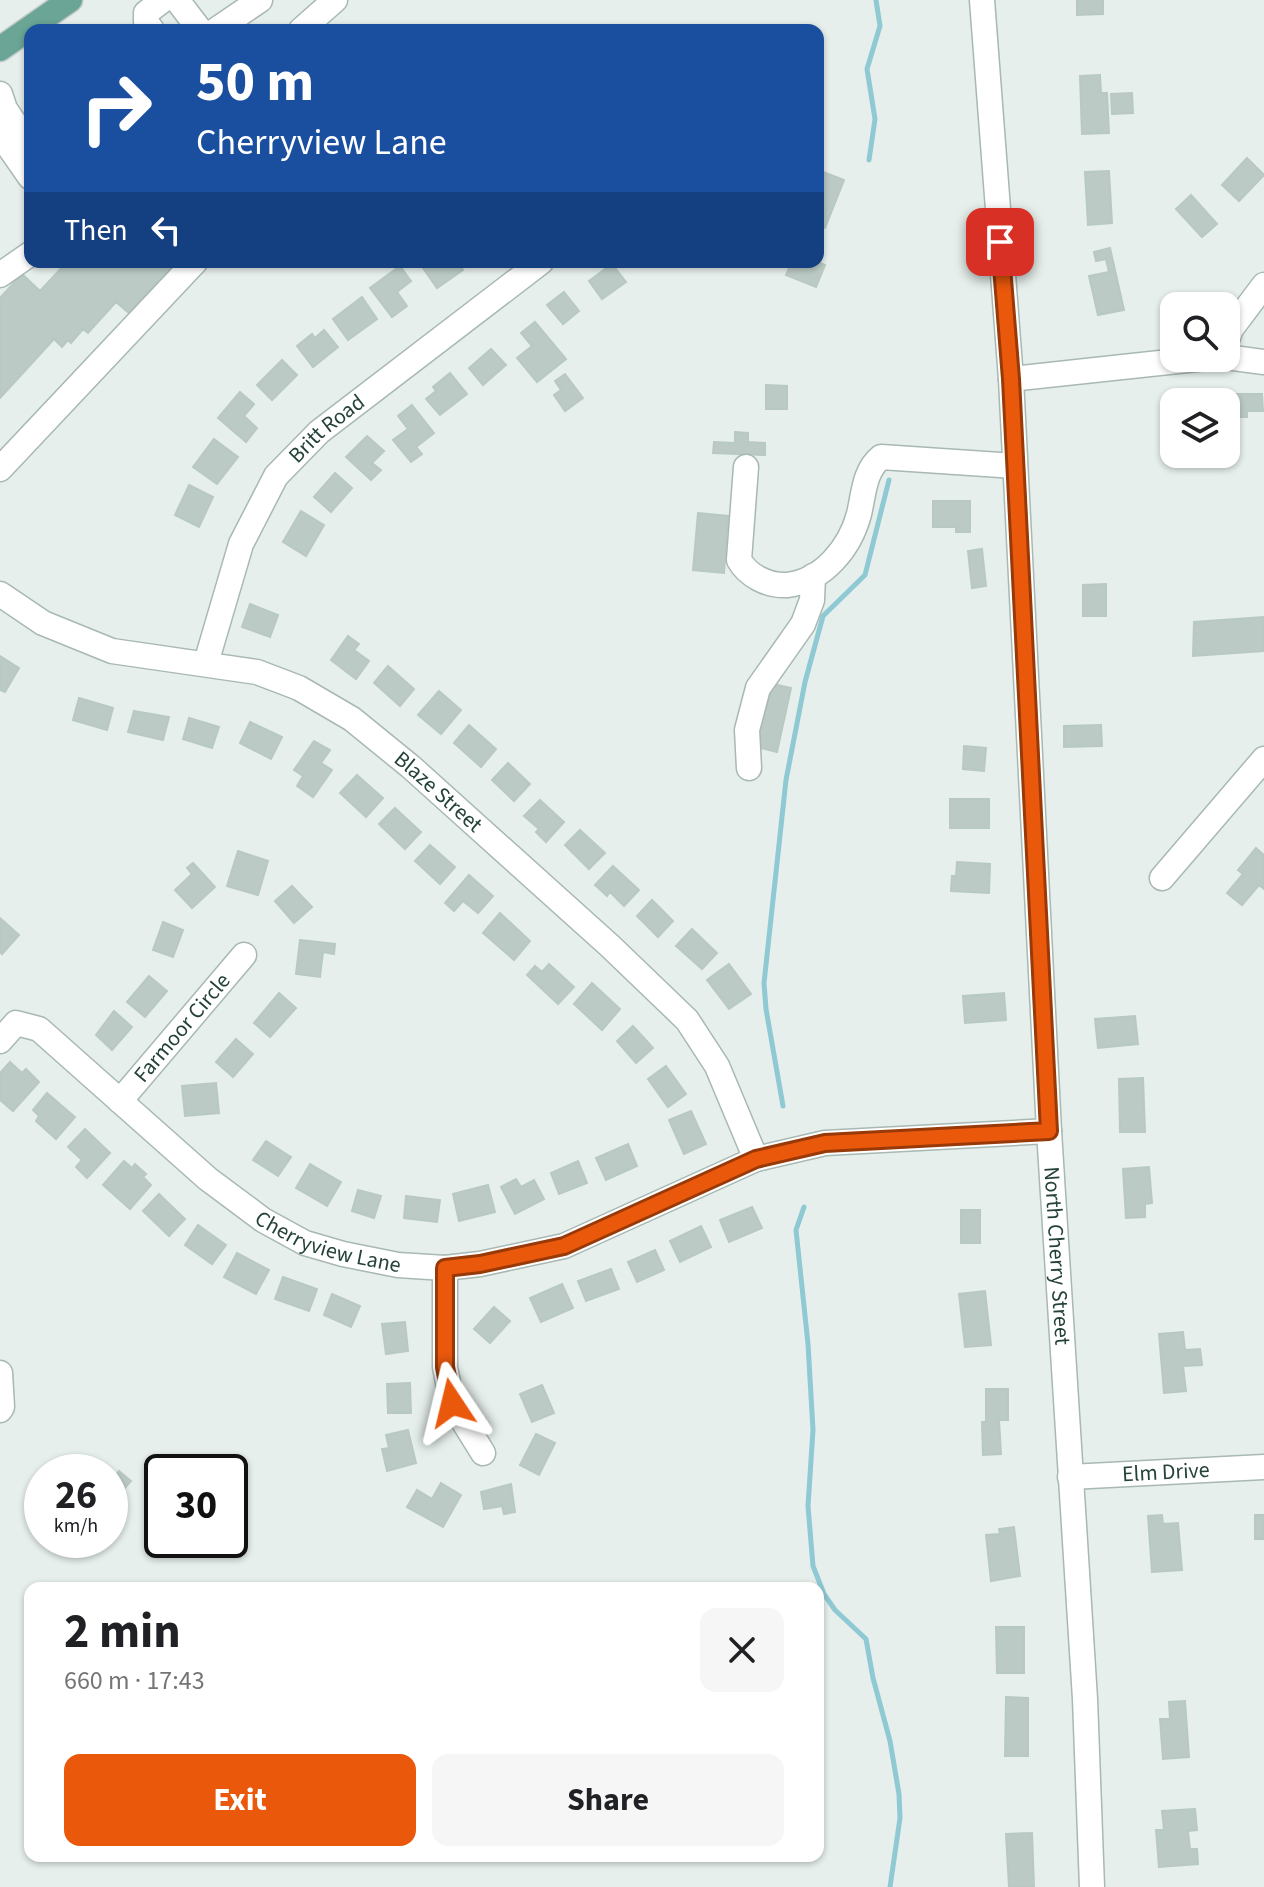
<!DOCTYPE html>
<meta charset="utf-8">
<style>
:root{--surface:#fff;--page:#f6f6f6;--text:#202124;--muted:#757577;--accent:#ea580c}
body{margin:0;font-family:"Source Sans 3",sans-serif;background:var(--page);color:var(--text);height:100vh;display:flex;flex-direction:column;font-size:30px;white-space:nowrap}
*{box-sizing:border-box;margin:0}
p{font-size:26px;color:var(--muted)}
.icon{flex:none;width:44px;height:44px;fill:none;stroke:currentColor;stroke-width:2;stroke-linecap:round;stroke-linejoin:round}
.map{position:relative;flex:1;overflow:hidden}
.side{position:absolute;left:24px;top:1582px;width:800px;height:280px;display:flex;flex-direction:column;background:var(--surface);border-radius:16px;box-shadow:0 2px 6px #0004}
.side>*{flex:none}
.hud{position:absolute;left:24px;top:24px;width:800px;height:244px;border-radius:16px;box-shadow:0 2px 6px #0004;background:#1a4fa0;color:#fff;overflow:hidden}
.tools{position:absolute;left:1160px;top:292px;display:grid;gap:16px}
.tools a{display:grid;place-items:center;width:80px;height:80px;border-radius:16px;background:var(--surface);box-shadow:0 2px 6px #0004;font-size:40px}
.speed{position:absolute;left:24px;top:1454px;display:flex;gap:16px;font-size:40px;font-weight:700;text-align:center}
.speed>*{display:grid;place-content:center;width:104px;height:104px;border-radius:50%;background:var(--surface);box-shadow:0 2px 6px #0004;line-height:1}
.speed small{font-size:20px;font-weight:400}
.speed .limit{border:4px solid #111;border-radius:12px;background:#fff;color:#111}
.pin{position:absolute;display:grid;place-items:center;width:68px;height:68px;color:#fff;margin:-34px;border-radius:16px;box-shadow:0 4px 12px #0006}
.me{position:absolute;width:88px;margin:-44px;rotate:350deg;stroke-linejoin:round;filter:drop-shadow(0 0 6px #0008)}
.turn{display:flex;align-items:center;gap:28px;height:168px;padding:0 40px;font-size:36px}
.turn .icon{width:104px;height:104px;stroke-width:2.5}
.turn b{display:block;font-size:56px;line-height:68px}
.then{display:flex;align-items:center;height:76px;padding:0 40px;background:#0003;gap:16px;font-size:30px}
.round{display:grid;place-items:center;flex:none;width:84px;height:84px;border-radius:16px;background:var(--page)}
.headline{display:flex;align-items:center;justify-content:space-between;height:136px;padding:0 40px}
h1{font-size:48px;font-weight:700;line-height:60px}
.cta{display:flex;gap:16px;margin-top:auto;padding:16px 40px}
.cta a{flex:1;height:92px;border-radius:16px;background:var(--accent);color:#fff;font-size:32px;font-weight:700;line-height:92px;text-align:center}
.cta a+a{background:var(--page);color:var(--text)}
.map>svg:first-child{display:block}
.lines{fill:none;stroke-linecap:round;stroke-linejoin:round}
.stream{stroke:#8ec9d4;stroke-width:5}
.building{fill:#bbcac4;stroke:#b8c9c2;stroke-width:2}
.minor-casing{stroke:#a8b8b2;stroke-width:27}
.major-casing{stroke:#c2cac8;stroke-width:27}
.minor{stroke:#fff;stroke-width:24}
.major{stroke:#6aa596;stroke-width:24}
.route-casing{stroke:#983908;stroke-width:20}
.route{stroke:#ea580c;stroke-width:14}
.labels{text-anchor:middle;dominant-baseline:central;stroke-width:6;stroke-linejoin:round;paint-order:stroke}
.street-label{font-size:22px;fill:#24423a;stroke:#f7fbf9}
</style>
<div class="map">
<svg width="1264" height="1887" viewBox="0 0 1264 1887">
<rect width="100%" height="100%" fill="#e6efeb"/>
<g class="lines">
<path class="stream" d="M869,160L875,119L867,69L880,26L876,0
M783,1106L766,1009L764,983L786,780L805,682L823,616L865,575L889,480
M804,1207L796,1230L808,1344L813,1430L808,1506L813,1566L824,1594L835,1610L866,1639L873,1678L890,1741L899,1794L900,1818L890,1887"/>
</g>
<path class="building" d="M1077,0H1103V14L1077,15Z
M1100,75L1101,93H1107L1109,133L1082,134L1080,76Z
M1132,93L1133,113L1112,114L1111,94Z
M1247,158L1264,175L1239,201L1222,185Z
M818,170L844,180L825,228L818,225Z
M1109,171L1112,223L1088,225L1085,172Z
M1191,195L1217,224L1202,237L1176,209Z
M1110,248L1124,310L1098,315L1089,276L1109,272L1106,259L1096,261L1094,252Z
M67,262H176L129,313L116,302L88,333L83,329L71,343L68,340L62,347L54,339L0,398V298L22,274L40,291Z
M426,262H458L463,270L437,288L421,265Z
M792,262H818L825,265L816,287L786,275Z
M612,264L626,282L602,299L589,281Z
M400,266L411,281L397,292L407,306L392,317L370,288Z
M564,292L579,311L563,324L547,305Z
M362,297L377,319L348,340L333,319Z
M535,322L566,359L537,382L517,358L532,346L521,333Z
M324,330L338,347L313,367L297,346L312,334L315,338Z
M491,349L506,365L483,385L469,368Z
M282,360L297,375L272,400L257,385Z
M450,373L467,394L440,415L426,399L436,391L433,387Z
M565,374L583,398L565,411L554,395L561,390L555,381Z
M766,385L787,386V409H766Z
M240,392L254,404L244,416L257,428L246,442L218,418Z
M1204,394H1262L1263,411H1247V417H1226V402H1204Z
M412,405L434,433L416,447L422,454L411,462L393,440L408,429L398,416Z
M735,432L748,433V442L765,443V455L713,453L714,442L735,443Z
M367,436L384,451L372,463L381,470L371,480L346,457Z
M214,439L238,457L217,484L193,467Z
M335,473L352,488L331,512L314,497Z
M189,485L213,497L199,527L175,515Z
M933,501H970V532H956V527H933Z
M301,511L324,525L306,556L283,542Z
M698,513L728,516L724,573L693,570Z
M982,549L986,586L972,588L968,551Z
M1106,584V616H1083V585Z
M250,604L278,615L270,637L242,627Z
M1264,617V651L1193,656L1194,622Z
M348,636L359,644L354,650L369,661L356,679L331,660Z
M0,656L19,668L5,692L0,690Z
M388,666L414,689L400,706L374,683Z
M764,682L791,688L777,752L749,745Z
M439,691L461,710L441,734L418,715Z
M79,698L113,708L107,730L73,720Z
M134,711L169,717L163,740L128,732Z
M189,718L219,727L212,748L183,739Z
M250,722L282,737L271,759L240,743Z
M469,725L496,749L481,767L454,743Z
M1101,725L1102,746L1064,747V726Z
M314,741L330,750L321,763L332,770L313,797L297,786L303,776L294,770Z
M964,746L986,748L984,771L963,769Z
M508,763L530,784L514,801L492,780Z
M357,775L383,798L366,817L340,793Z
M950,799H989V828H950Z
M540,800L564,822L546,842L536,832L539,829L524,816Z
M395,808L421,832L405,849L379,824Z
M580,830L605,853L589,869L565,845Z
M430,845L455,867L440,884L415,861Z
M1256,848L1264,855V889L1259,885L1242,905L1227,893L1243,874L1238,870Z
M238,851L268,861L258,895L227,886Z
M957,862L990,864L989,893L951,891L952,876H956Z
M193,863L215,887L192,908L175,890L192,874L187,868Z
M613,866L639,890L624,906L610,892L607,896L595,885Z
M469,875L493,896L478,913L463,901L454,911L445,903Z
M292,886L312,907L294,923L275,901Z
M652,900L673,921L658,937L637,916Z
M500,913L530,941L514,960L483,933Z
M0,918L19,935L2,954L0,952Z
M163,922L183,930L173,957L153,950Z
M692,929L717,953L702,969L676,946Z
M300,940L335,944L334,954L323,952L320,977L296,974Z
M549,964L574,987L558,1004L527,975L535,966L542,972Z
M729,964L751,994L729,1009L707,980Z
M149,976L167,991L145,1017L127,1002Z
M592,983L620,1009L602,1030L574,1004Z
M279,993L296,1008L270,1037L254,1023Z
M1004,993L1006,1020L965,1023L963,996Z
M114,1011L132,1027L112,1050L96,1035Z
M1135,1016L1138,1044L1098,1048L1095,1019Z
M633,1026L653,1048L636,1063L617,1041Z
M236,1039L253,1054L233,1077L216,1062Z
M10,1062L22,1073L26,1069L39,1082L13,1111L0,1100V1073Z
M666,1066L686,1094L668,1107L648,1079Z
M1143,1078L1145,1132H1120L1119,1079Z
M216,1083L219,1113L185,1116L182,1086Z
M47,1093L75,1117L56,1139L36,1121L39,1116L33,1110Z
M691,1111L706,1144L684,1154L669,1120Z
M85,1129L110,1153L87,1178L76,1167L82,1160L68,1147Z
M266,1141L291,1157L278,1176L253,1160Z
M628,1144L637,1166L606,1180L596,1158Z
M124,1161L132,1168L135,1164L146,1174L143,1177L151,1185L130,1209L103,1185Z
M578,1161L587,1183L559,1194L551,1173Z
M310,1164L341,1182L327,1206L296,1188Z
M1149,1167L1152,1203L1145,1204V1217L1126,1218L1123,1169Z
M516,1179L521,1187L534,1180L544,1199L515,1214L501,1187Z
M488,1185L495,1212L459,1221L453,1194Z
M358,1190L381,1196L374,1218L352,1211Z
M159,1194L185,1219L169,1236L143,1211Z
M406,1196L440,1200L437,1222L404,1218Z
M752,1207L762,1228L729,1242L720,1220Z
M961,1210H980V1243H961Z
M198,1225L226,1245L212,1264L185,1245Z
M701,1226L711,1247L680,1262L670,1241Z
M655,1250L664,1270L637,1282L628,1262Z
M237,1253L269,1270L256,1294L224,1277Z
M611,1269L619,1289L586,1301L578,1281Z
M283,1277L317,1289L309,1311L275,1299Z
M562,1284L573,1308L541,1322L530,1298Z
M985,1291L991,1345L965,1347L959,1294Z
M332,1294L360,1306L351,1327L324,1315Z
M494,1307L510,1321L490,1343L474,1329Z
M405,1322L408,1351L386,1354L382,1324Z
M1183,1332L1185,1350L1200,1349L1202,1365L1183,1366L1186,1391L1164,1393L1159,1334Z
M410,1383L411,1413H388L387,1384Z
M542,1385L554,1413L532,1422L520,1394Z
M986,1389H1008V1420H999L1001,1454L983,1455L982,1422H986Z
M408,1430L416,1463L387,1471L382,1449L389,1448L386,1435Z
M536,1434L555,1443L539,1475L520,1465Z
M119,1471L131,1481L121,1492L110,1483Z
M441,1483L461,1495L443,1527L407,1507L417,1490L432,1499Z
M511,1484L515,1512L504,1514L502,1506L484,1509L481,1492Z
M1162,1515L1163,1524L1178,1523L1182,1570L1152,1572L1148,1516Z
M1255,1515H1264V1539H1255Z
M1014,1527L1020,1576L991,1581L986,1535L1000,1534L999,1529Z
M996,1627H1024V1673H997Z
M1006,1697L1028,1698V1756H1005Z
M1185,1701L1189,1757L1163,1759L1160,1719H1170L1169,1702Z
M1195,1809L1197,1830L1188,1831L1190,1849H1197L1198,1864L1159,1867L1156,1830H1164L1162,1811Z
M1032,1833L1034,1887H1009L1006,1834Z"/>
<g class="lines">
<g class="minor-casing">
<g id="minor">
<path d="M177,0L200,30"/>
<path id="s1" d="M982,0L1011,379L1049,1131L1085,1699L1092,1887"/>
<path d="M152,30L146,22V13L163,0"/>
<path d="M216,30L260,0"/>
<path d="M301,30L335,0"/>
<path d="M0,94L5,109L30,146"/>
<path d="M0,134L30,177"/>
<path d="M0,275L30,254"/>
<path d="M1226,343L1231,329L1264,285"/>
<path d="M1226,357L1264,362"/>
<path d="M1011,379L1206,358"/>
<path d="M746,467L739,560C748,576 768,586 787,585C823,581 850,548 859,514C864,493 864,471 881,457L1015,466"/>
<path d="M0,469L195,262"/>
<path id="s2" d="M0,594L43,623L112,651L257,672L299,688L352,719L411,767L610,946L687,1020L717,1066L756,1159"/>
<path id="s3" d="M206,663L241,544L276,476L319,432L541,262"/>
<path d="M749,768L747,730L758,688L803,624L812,600L813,576"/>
<path d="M1162,878L1264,759"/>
<path id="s4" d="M0,1041L16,1023L39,1029L208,1179L263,1220L305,1243L343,1254L398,1265L445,1268L480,1264L564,1246L756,1159L825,1143L1049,1131"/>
<path id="s5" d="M120,1101L244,955"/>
<path d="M445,1268V1367L452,1403L483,1453"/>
<path d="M0,1373L2,1407L0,1410"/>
<path id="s6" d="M1070,1477L1264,1467"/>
</g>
</g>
<g class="major-casing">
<path id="major" d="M0,49L70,0"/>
</g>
<use href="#minor" class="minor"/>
<use href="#major" class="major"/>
</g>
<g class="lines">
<g class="route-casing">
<path id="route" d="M452,1403L445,1367V1268L480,1264L564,1246L756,1159L825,1143L1049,1131L1011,379L1000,242"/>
</g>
<use href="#route" class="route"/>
</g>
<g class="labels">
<g class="street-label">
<text stroke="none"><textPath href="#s3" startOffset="270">Britt Road</textPath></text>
<text stroke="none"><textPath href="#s2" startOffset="492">Blaze Street</textPath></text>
<text stroke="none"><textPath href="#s5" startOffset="96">Farmoor Circle</textPath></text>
<text stroke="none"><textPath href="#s4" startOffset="412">Cherryview Lane</textPath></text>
<text stroke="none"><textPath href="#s1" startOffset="1258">North Cherry Street</textPath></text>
<text stroke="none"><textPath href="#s6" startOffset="96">Elm Drive</textPath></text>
</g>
</g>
</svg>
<div class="tools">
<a><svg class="icon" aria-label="search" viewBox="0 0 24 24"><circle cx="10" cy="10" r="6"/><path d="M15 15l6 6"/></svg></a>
<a><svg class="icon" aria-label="layers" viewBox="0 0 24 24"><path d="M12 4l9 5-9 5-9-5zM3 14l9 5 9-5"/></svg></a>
</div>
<div class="speed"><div>26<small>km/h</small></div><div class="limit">30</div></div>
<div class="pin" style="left:1000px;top:242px;background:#d93025"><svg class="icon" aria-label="arrive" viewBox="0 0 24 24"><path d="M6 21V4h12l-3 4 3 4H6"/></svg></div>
<svg class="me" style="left:452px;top:1403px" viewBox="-20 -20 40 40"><path d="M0-17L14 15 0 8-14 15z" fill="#ea580c" stroke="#fff" stroke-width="4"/></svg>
<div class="hud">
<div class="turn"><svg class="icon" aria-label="right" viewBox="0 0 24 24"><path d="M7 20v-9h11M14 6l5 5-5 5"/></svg><div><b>50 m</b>Cherryview Lane</div></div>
<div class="then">Then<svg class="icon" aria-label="left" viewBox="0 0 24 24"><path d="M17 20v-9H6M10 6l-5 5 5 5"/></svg></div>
</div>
<section class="side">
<div class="headline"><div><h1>2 min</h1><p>660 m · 17:43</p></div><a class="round"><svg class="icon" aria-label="close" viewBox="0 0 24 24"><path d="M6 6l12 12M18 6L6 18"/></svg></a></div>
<div class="cta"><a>Exit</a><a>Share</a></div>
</section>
</div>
